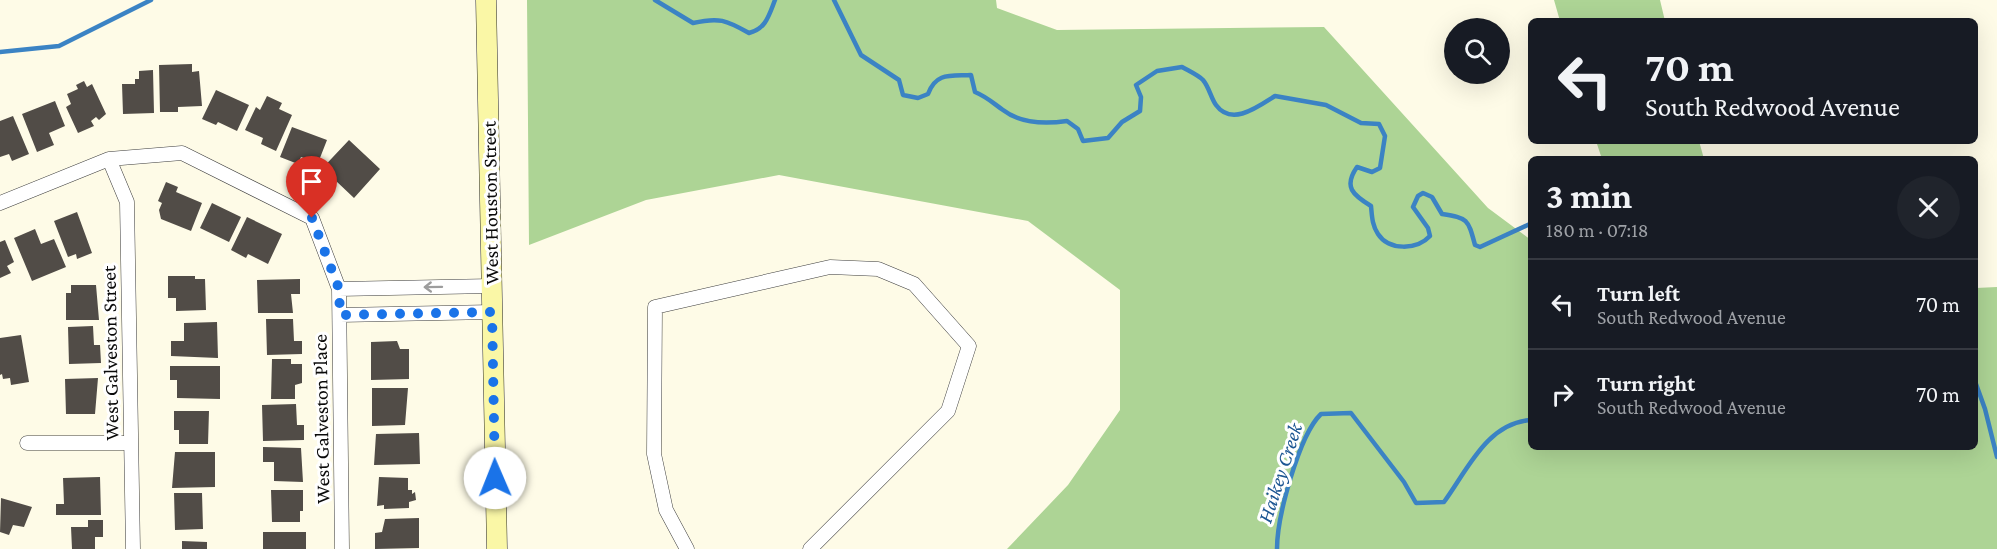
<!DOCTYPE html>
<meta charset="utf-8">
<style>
:root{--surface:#171b24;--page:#20242c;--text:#f1f3f6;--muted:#9ea1a6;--line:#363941}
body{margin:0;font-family:"Crimson Pro",serif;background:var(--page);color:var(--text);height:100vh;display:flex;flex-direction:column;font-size:22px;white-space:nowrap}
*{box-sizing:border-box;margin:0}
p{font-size:20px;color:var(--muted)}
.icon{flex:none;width:33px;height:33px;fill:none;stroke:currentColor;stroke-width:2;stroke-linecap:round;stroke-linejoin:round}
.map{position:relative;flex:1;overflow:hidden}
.sheet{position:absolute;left:1528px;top:156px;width:450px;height:294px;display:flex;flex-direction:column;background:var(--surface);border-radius:9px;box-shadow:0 6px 24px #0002}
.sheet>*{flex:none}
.banner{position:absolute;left:1528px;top:18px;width:450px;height:126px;border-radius:9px;box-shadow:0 6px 24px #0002;background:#171b24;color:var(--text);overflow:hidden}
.fabs{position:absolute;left:1444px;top:18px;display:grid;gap:12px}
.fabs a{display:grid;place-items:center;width:66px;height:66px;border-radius:50%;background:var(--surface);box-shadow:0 6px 24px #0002;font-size:30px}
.pin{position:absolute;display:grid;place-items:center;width:51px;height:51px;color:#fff;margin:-62px -26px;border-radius:50% 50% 50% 0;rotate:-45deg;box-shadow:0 0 6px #0007}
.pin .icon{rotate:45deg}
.me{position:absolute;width:66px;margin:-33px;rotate:359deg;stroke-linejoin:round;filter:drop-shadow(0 0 4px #0008)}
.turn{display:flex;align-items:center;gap:21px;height:126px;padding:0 18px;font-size:27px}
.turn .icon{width:78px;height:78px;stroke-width:2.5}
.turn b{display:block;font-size:42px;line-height:51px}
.round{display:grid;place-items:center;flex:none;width:63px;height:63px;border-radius:32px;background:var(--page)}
.headline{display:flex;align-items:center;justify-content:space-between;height:102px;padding:0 18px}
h1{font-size:36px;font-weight:700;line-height:45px}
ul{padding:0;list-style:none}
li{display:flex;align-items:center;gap:18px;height:90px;padding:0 18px;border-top:2px solid var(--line)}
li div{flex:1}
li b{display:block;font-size:22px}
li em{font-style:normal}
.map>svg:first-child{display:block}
.forest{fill:#add495}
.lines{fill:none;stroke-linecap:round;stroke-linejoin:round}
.stream{stroke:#3b83c4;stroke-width:4.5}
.building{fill:#514c47}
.street-casing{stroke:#3d3d3d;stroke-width:15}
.secondary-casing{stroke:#2c2c2c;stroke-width:21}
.street{stroke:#fff;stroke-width:14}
.secondary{stroke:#faf7a6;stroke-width:20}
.oneway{stroke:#9d9d9d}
.route{stroke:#1a73e8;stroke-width:10;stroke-dasharray:0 18}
.labels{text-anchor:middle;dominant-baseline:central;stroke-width:6;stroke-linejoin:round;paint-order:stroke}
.street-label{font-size:20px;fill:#0a0a0a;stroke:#fff}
.water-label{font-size:21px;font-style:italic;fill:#1c5692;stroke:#fff}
</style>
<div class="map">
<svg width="1997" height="549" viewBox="0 0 1997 549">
<rect width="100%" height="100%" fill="#fefbe7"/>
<path class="forest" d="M527,0H996L997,8L1057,30L1324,27L1488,208L1531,240L1532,447H1976V288L1997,287V549H1007L1068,485L1120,410V290L1028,221L779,175L646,200L529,245Z
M1554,0H1660L1665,21H1560Z
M1596,141H1699L1704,159H1602Z"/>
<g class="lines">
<path class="stream" d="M655,0L693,23C719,17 726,20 749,33C766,29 769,15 775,0
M834,0L861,55L899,80L903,95L918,98L928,94C936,72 951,76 971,75L975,92C987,97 993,103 1003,110C1021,124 1046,124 1067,121L1078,129L1083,141L1108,138L1122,122L1140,111L1141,97L1136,85L1157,71L1182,67C1189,71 1198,75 1203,80C1209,87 1211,98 1216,105C1232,127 1259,106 1275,96L1326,105L1361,123L1379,124L1385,136L1380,168L1372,172L1357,167C1343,187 1353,195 1371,206C1372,216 1372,225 1378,234C1389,251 1417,250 1430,236L1428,228L1413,207L1418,196L1423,193L1432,197L1442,214C1468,218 1468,219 1475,245L1480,247L1532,223
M0,52L59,46L151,0
M1976,384L1985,409L1997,457
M1277,549C1277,517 1299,435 1321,414L1351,413L1404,482L1416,503L1444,502C1467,471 1487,422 1532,420"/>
</g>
<path class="building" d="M192,64V72L199,71L202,106L178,107V112H160L159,65Z
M153,70L154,113L123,114L122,84H135V79H139V71Z
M84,81L87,87L92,84L106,114L99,120L96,117L91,121L94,126L78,133L66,107L71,104L67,94L78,89L76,85Z
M216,90L249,105L237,131L218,122L216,125L202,119Z
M267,96L282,103L279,109L292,115L276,151L261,144L263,138L245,130L256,107L260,110Z
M55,101L65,126L49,133L54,145L37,152L22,114Z
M13,116L29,154L12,161L9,154L0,157V121Z
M292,127L327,140L318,163L301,157L298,164L280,157Z
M349,140L380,169L354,198L335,180L328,187L316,175Z
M166,182L178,187L176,192L202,203L191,231L161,219L159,210L162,203L158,201Z
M212,203L241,217L229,242L200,228Z
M77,212L92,253L77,259L76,254L68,257L54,221Z
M247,217L282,234L268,264L248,254L246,258L231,250Z
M35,229L41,244L54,239L66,267L32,281L14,238Z
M5,240L14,262L7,266L11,273L0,278V242Z
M168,276H195V279H205L206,310L176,311V298H168Z
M300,279V294H291L293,313H258L257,280Z
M71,285H96L99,320H66V293H71Z
M266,319H293L294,341H302V354L267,355Z
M217,322L218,358L171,356V341H184V323Z
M93,326L94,345H100L101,363L69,364L68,327Z
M21,335L29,382L11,385L10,378L3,379L2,374L0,375V338Z
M397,341L400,349H409V379L371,380V342Z
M272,359H291V364H302V383L295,385V399H271Z
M170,366H220V399L177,398V380H170Z
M98,378L95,414H66L65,379Z
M372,388H408L405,425L372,426Z
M296,404L297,425H304V440L263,441L262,405Z
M174,411H209L208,444H179V430H174Z
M419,433L420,464L374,465L376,434Z
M263,447L301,448L303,482L274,481V462H263Z
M175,452H215V487L172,488Z
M100,477L101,515H56V504H64L63,478Z
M379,477L408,478V490H412V494L415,492L416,500L409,502V508L384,509V505L377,506Z
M271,490H303V511H300V522H272Z
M174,493H202L203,529L175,530Z
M1,498L32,507L24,527L13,525L9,535L0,532Z
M419,518V548L375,549V533L382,532L385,519Z
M88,520H103V537H95V549H72L71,527H88Z
M263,532H306V549H263Z
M182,541L207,542V549H182Z"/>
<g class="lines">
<g class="street-casing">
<path id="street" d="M109,159L127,202L133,549
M0,203L109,159L182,153L312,218L339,289L342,549
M339,289L491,286
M340,315L492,312
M27,443H131
M687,549L666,510L654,454L655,307L830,267L878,269L914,284L969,346L948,411L810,549"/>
</g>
<g class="secondary-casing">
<path id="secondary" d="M486,0L497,549"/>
</g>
<use href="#street" class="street"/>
<use href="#secondary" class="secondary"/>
</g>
<defs><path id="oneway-shaft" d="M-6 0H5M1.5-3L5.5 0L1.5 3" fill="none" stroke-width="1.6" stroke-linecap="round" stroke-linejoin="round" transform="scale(1.5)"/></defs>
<use class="oneway" href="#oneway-shaft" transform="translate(433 287) rotate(179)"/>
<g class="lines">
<path class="route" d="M312,218L339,289L340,315L492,312L495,478"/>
</g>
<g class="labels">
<g class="street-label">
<text transform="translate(490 203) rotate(-91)">West Houston Street</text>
<text transform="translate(110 353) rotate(-91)">West Galveston Street</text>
<text transform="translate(321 419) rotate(-91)">West Galveston Place</text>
</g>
<g class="water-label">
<text transform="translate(1280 473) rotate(-72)">Haikey Creek</text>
</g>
</g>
</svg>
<div class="fabs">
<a><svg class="icon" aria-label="search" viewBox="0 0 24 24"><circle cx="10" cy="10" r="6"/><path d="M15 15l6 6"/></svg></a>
</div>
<div class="pin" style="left:312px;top:218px;background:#d93025"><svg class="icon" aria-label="arrive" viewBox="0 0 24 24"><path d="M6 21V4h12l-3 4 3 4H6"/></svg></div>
<svg class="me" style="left:495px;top:478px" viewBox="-20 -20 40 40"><circle r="19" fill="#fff"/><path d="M0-13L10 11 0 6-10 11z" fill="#1a73e8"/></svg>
<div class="banner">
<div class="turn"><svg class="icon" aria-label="left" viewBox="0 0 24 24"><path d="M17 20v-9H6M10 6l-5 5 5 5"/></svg><div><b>70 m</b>South Redwood Avenue</div></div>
</div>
<section class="sheet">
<div class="headline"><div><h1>3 min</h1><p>180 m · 07:18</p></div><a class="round"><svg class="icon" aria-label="close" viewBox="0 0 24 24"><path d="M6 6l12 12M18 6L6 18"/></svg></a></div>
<ul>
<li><svg class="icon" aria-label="left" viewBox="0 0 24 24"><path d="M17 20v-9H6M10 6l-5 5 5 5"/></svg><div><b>Turn left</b><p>South Redwood Avenue</p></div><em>70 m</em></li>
<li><svg class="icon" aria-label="right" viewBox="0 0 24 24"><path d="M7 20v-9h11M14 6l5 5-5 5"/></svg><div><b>Turn right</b><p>South Redwood Avenue</p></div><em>70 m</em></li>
</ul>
</section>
</div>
